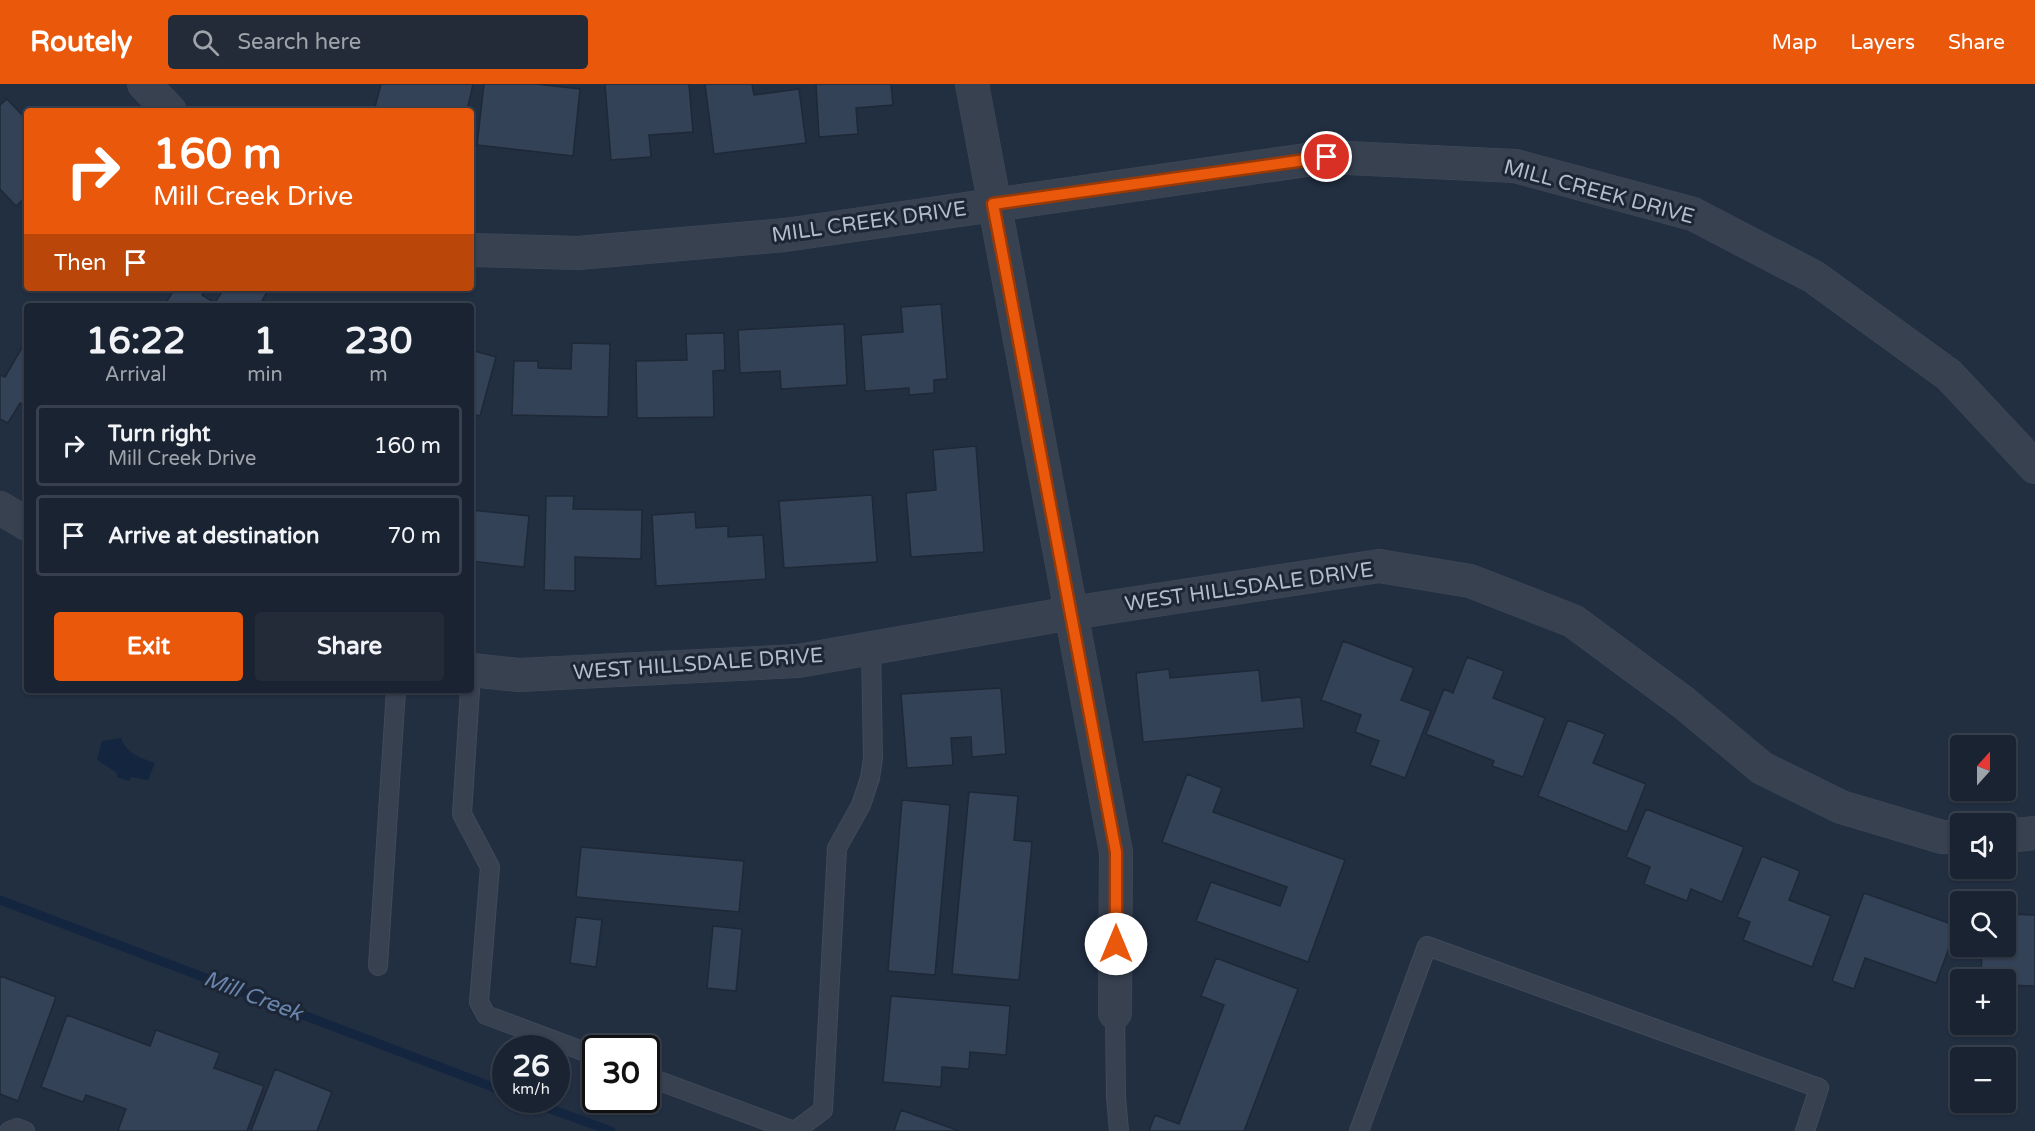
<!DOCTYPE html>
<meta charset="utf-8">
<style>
:root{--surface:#1a2331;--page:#232b39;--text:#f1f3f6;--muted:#9fa4ab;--line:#38404d;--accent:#ea580c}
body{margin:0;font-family:"Varela Round",sans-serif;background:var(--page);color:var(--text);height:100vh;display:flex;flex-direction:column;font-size:22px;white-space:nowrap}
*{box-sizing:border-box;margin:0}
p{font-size:20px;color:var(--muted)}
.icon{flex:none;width:33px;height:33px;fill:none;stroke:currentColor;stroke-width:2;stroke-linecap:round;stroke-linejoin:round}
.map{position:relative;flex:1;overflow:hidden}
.side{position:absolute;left:24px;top:219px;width:450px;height:390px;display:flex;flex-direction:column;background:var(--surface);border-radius:6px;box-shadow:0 2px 4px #0004,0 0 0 2px var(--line)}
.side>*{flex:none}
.top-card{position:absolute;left:24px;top:24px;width:450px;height:183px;border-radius:6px;box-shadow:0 2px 4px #0004,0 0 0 2px var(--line);background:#ea580c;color:#fff;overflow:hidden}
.needle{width:39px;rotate:21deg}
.tools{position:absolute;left:1950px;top:651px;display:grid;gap:12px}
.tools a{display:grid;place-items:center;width:66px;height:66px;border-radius:6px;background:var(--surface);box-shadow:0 2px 4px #0004,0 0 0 2px var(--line);font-size:30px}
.speed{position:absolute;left:492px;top:951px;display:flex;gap:12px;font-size:30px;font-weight:700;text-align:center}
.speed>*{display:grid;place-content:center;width:78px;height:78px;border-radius:50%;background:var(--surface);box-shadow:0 2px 4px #0004,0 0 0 2px var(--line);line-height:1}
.speed small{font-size:15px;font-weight:400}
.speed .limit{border:3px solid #111;border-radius:9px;background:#fff;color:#111}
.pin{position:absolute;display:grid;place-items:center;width:51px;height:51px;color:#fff;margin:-26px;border:3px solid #fff;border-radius:50%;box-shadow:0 2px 6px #0007}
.me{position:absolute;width:66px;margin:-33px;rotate:0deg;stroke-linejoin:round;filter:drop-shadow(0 0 4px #0008)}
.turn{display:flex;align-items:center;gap:21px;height:126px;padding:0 30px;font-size:27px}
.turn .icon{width:78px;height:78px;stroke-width:2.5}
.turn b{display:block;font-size:42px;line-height:51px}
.then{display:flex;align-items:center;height:57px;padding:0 30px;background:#0003;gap:12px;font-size:22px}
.eta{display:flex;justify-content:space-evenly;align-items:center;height:102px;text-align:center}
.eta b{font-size:36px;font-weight:700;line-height:42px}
.action{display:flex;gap:12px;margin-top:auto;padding:12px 30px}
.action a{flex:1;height:69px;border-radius:6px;background:var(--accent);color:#fff;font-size:24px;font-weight:700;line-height:69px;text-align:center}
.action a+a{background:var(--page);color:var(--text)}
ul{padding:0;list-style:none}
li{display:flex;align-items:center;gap:18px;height:81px;margin:0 12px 9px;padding:0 18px;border:3px solid var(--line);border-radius:6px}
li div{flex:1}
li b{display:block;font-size:22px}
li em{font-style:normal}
header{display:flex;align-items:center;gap:36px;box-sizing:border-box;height:84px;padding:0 30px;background:var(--accent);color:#fff}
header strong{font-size:28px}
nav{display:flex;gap:33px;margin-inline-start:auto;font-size:21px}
.search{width:420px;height:54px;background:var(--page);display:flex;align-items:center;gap:15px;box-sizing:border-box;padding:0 21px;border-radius:6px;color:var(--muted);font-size:22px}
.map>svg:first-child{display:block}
.water{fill:#142540}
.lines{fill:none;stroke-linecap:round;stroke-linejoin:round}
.stream{stroke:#142540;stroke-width:9}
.building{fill:#344257;stroke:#1e2837;stroke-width:1.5}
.service-casing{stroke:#404a59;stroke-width:20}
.minor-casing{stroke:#404a59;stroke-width:34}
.service{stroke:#374150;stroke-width:18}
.minor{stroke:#374150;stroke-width:33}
.route-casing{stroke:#983908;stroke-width:15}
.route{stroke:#ea580c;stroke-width:10}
.labels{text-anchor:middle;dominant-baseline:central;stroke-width:6;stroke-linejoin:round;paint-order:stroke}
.street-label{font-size:21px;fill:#b3bccb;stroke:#1c2635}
.water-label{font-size:22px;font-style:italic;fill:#6985ad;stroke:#1c2635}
</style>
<header>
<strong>Routely</strong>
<div class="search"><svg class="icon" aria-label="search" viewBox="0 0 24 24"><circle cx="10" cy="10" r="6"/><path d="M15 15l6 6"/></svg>Search here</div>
<nav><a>Map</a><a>Layers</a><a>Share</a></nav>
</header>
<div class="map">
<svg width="2035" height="1047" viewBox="0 0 2035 1047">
<rect width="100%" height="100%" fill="#222f41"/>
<path class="water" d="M121,654C126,669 140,674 155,679L148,696L131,693L129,697L117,693V689L97,676L102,657Z"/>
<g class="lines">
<path class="stream" d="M0,816L506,1008
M526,1016L611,1047"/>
</g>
<path class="building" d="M381,0H473L467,27H374Z
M484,0H536L580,5L573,72L477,61Z
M605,0H689L693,48L649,51L651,73L611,76Z
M705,0H752L754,11L799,5L806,59L714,70Z
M816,0H891L893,21L856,24L858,50L819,53Z
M7,15L27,36V112L16,122L0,105V21Z
M175,204H206L202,211L215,219L224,204H264L268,206L259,222H164Z
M941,220L947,295L934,296V309L909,311V304L865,307L861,251L903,248L901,223Z
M844,240L847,301L781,305L780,287L740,289L738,246Z
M724,249L725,286L713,287L714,333L637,334L636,277L687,276L686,250Z
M27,255V323L20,319L8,339L0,335V291L5,293Z
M572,259L610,260L608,333L512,331L514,277H538V284L571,285Z
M471,266L496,273L480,332L471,330Z
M976,362L984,468L911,473L906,409L936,406L933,366Z
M872,411L877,478L784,484L779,417Z
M546,412H574L573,425L642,426L641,475L575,473V507L544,506Z
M471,426L529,432L524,483L471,477Z
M695,428L696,444L728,442V453L763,451L766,495L656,502L652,431Z
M1343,557L1414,584L1401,616L1431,627L1405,694L1370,681L1379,657L1355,648L1361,631L1321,616Z
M1467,573L1504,587L1493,614L1545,634L1523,693L1492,682L1494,677L1426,650L1444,605L1453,609Z
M1169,585L1170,594L1259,586L1262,617L1301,613L1304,644L1143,658L1136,589Z
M1001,604L1006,670L972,673L971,653L951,654L953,681L907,684L901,610Z
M1568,636L1605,650L1593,679L1646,700L1627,748L1538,712Z
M1187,690L1222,704L1213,728L1345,776L1308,878L1196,837L1211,798L1280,822L1287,803L1162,758Z
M969,708L1018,712L1014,756L1032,758L1019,896L952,890Z
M902,716L950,721L935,891L888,887Z
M1646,725L1744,763L1722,818L1691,805L1687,817L1644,800L1650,783L1626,773Z
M581,763L744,777L739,828L576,813Z
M1762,772L1800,787L1789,816L1831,832L1812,883L1743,856L1750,838L1737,833Z
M1864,809L1957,842L1936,899L1865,874L1854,905L1832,897Z
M2006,830L2035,831V902L2006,901V896H1981L1982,862H2006Z
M576,833L602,836L596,883L570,879Z
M713,842L742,845L736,907L707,904Z
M1216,874L1298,905L1244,1047H1149L1155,1031L1179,1040L1224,921L1201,912Z
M0,892L56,913L18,1017L0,1010Z
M891,912L1010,922L1006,971L970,968L969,985L942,983L941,1003L883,998Z
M67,931L150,962L156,946L220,969L214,984L264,1002L247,1047H121L118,1046L126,1025L86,1011L83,1018L41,1003Z
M275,985L332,1008L317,1047H251Z
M901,1026L959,1047H894Z"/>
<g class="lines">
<g class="service-casing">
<path id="service" d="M470,606L462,730L490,783L479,918L486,931L596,972
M378,882L396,606
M1115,929L1116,1013L1119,1047
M646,992L794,1047
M9,1047L17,1044L25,1047
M795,1047L823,1026L837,764L861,721L870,694L873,674L871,564
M1359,1047L1427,862L1819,1004L1805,1047"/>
</g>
<g class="minor-casing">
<path id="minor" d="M144,0L170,27
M972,0L1116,768L1115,929
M471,166L578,169L785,151L1327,73L1515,82L1693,130L1814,193L1949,291L2035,383
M0,424L27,440
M471,586L519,591L798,577L1071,529L1379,482L1470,497L1573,537L1684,619L1762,684L1841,723L1942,753H1960
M2006,752L2035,749"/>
</g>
<use href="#service" class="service"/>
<use href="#minor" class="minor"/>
</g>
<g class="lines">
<g class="route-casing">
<path id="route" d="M1116,860V768L993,120L1327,73"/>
</g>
<use href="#route" class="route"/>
</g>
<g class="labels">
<g class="street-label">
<text transform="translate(1599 108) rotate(15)">MILL CREEK DRIVE</text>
<text transform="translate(869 138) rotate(-8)">MILL CREEK DRIVE</text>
<text transform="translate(1249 503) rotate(-8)">WEST HILLSDALE DRIVE</text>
<text transform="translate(698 580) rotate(-4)">WEST HILLSDALE DRIVE</text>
</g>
<g class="water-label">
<text transform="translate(253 912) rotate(21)">Mill Creek</text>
</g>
</g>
</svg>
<div class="tools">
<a><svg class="needle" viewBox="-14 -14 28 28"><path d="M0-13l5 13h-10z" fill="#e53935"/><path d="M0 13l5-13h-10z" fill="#9fa4ab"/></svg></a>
<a><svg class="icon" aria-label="sound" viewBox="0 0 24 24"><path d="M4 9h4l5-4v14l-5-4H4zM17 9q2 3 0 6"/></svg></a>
<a><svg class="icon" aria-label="search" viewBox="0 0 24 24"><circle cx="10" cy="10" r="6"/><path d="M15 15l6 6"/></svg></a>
<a>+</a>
<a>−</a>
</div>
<div class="speed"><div>26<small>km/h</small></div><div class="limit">30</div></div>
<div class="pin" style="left:1327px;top:73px;background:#d93025"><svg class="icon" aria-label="arrive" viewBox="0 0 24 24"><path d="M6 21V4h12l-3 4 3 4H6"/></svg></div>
<svg class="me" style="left:1116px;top:860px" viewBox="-20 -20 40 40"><circle r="19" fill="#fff"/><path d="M0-13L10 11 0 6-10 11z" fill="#ea580c"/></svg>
<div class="top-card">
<div class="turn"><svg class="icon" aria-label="right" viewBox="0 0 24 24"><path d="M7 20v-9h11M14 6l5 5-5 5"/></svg><div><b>160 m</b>Mill Creek Drive</div></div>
<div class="then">Then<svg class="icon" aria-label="arrive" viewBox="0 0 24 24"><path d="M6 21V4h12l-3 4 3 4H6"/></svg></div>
</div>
<section class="side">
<div class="eta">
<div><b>16:22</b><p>Arrival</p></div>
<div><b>1</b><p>min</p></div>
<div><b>230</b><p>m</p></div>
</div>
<ul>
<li><svg class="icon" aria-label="right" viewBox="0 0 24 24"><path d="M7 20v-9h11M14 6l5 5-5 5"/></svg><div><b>Turn right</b><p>Mill Creek Drive</p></div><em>160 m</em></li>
<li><svg class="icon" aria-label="arrive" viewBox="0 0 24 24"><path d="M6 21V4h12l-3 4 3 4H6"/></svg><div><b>Arrive at destination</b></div><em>70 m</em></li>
</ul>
<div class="action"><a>Exit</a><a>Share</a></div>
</section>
</div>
